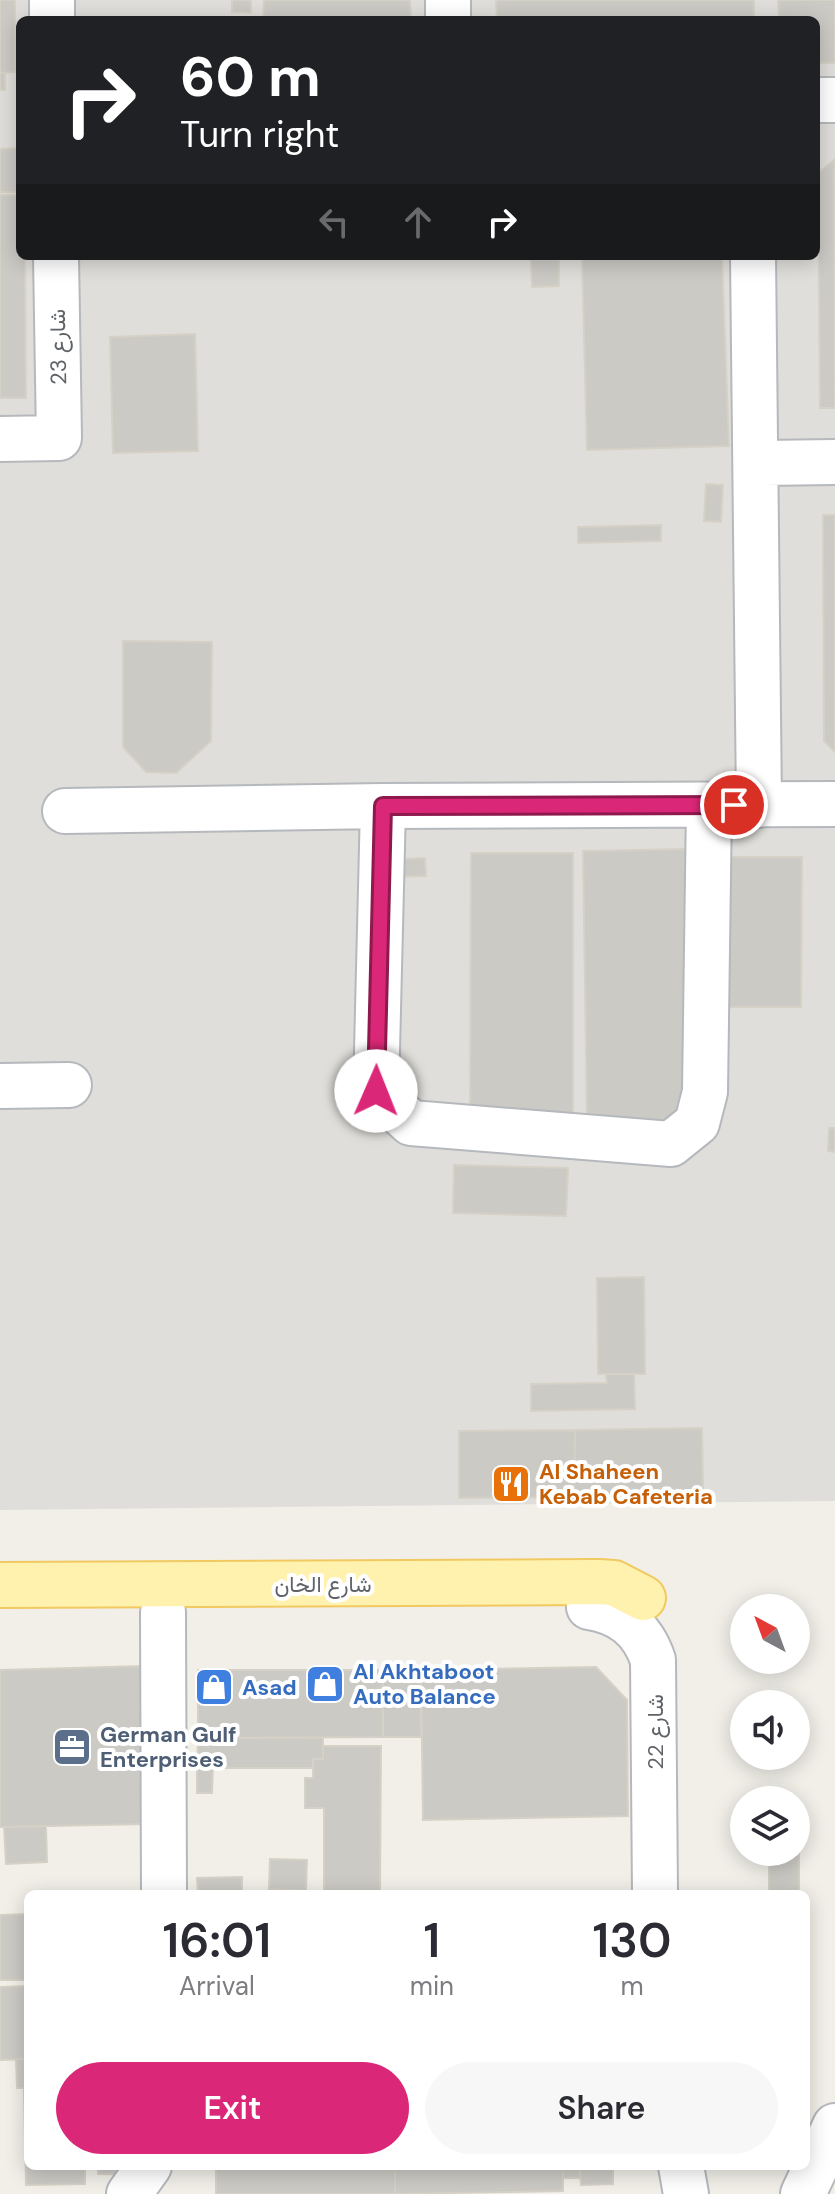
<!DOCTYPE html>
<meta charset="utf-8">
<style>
:root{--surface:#fff;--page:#f7f7f7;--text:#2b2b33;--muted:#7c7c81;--accent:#db2777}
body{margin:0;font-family:"DM Sans",Vazirmatn,sans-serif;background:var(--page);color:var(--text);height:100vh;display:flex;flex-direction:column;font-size:30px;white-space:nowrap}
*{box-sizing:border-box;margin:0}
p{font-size:26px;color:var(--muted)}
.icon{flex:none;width:44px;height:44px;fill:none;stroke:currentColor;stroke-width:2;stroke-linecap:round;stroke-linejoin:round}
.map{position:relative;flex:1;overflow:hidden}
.panel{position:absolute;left:24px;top:1890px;width:786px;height:280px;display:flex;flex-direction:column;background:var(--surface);border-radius:12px;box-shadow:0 4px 20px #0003}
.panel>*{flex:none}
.hud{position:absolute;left:16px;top:16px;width:804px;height:244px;border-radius:12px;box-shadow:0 4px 20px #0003;background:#202124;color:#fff;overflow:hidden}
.needle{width:52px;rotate:319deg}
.fabs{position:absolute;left:730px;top:1594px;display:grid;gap:16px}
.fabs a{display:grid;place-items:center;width:80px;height:80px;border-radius:50%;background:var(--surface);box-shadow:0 4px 20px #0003;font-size:40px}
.pin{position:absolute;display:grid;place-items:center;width:68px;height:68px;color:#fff;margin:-34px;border:4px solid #fff;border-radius:50%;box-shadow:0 2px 8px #0007}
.me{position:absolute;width:88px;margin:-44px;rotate:1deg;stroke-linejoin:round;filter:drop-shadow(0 0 6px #0008)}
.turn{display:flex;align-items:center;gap:28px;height:168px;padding:0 32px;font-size:36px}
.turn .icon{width:104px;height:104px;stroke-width:2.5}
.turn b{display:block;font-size:56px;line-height:68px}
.lanes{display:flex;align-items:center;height:76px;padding:0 32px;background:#0003;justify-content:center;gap:40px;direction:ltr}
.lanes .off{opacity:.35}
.eta{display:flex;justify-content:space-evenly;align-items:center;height:136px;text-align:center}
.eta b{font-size:48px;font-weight:600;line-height:56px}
.cta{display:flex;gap:16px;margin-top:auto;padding:16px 32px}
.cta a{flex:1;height:92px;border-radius:48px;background:var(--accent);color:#fff;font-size:32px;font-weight:600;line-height:92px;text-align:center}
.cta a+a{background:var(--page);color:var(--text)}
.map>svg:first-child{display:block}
.industrial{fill:#e0deda;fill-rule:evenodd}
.building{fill:#cccac5;stroke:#d6d1c6;stroke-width:2}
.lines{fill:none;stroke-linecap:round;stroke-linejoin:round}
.minor-casing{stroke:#b5b8bc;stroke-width:48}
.major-casing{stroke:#f2c960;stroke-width:48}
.minor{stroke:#fff;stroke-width:44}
.major{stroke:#fff2af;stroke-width:44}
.route-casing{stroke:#8e194d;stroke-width:20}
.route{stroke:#db2777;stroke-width:14}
.labels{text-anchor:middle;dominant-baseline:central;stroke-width:8;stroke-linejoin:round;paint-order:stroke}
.street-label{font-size:22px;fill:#5f6368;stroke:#fff}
.food-label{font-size:22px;font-weight:bold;fill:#c56008;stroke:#fff;text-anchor:start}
.shop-label{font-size:22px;font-weight:bold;fill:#366cbe;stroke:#fff;text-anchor:start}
.service-label{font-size:22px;font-weight:bold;fill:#4e5e75;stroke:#fff;text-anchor:start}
</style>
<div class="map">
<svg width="835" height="2194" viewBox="0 0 835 2194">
<rect width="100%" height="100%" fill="#f1efe8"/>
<path class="industrial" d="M0,0H835V1501L0,1510ZM20,20H816V256H20Z"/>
<path class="building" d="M0,0H15V72L0,73Z
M232,0H251V13L232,12Z
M264,0H410L411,20H263Z
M496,0H754V20H497Z
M778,0H835V63H816V20H779Z
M231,17L255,18V20H231Z
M0,73H5V90H0Z
M18,148L19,192H0V149Z
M834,160L835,408H820L818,173Z
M0,195H20V256H25L26,398H0Z
M582,256H722L729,446L587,450Z
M531,260H559V286L532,287Z
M195,334L198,451L113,453L110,337Z
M706,484L723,485L721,522L704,521Z
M823,515H835V752L824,741Z
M661,525V541L578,543V527Z
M123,641L212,642L211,741L176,773L146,772L123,747Z
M686,849L691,1119L587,1121L583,851Z
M471,853H573V1116L470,1117Z
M728,857H802L801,1007H728Z
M425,858L426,876L387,877V860Z
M829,1128H835V1152L828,1151Z
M454,1165L568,1168L566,1216L453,1213Z
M644,1277L645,1374H598L597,1278Z
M606,1374H634L635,1409L531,1411V1384L607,1383Z
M702,1428L703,1495L574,1497L575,1430Z
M575,1430L574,1497L459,1498V1431Z
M143,1666L146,1824L0,1827V1670Z
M596,1667L627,1700L628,1816L423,1820L421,1670Z
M198,1670H383V1737L198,1738Z
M383,1670H421V1737H383Z
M198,1738H323V1759H313V1768H197Z
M323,1746H381L380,1891H324V1808H305V1778H313V1759H323Z
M197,1768H213L212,1793H197Z
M4,1827H46L47,1862L6,1864Z
M796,1850H799V1894H769V1852Z
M270,1859L307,1860L306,1891L269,1889Z
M242,1877V1893L198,1894L197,1878Z
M28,1914V1980H0V1915Z
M28,1986V2059L0,2060V1987Z
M16,2059H28V2088H17Z
M24,2088H28V2166H85V2184L26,2185Z
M98,2166H141L140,2175L98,2174Z
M216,2166H395V2194H216Z
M395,2166H563V2191L395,2194Z
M563,2166H580V2178H563Z
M580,2166H613V2184L581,2185Z"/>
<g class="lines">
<g class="minor-casing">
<path id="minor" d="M52,0V20
M448,0V20
M816,100H835
M753,256L759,805
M0,439L59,438L56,256
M756,463L835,462
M383,806L376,1091L411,1123L671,1144L697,1123L705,1092L709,805
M65,811L383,806L835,804
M0,1086L69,1085
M589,1607C621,1612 642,1628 653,1660L655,1894
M163,1612L164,1894
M681,2166L686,2194
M129,2194L149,2166
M803,2194L835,2126"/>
</g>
<g class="major-casing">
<path id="major" d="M0,1585L598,1582L614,1583L643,1598"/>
</g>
<use href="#minor" class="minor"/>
<use href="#major" class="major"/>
</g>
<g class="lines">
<g class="route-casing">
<path id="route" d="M376,1091L383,806L734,805"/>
</g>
<use href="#route" class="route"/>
</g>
<defs>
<g id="restaurant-square" transform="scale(2)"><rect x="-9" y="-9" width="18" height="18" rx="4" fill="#e8710a" stroke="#fff"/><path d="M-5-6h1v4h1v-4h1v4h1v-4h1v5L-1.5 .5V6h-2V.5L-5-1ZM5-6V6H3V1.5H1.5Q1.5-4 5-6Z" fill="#fff"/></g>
<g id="shop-square" transform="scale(2)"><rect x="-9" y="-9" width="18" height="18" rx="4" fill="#3f7fe0" stroke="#fff"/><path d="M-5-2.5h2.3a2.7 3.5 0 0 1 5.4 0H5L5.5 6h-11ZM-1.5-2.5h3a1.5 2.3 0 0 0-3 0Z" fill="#fff"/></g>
<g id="office-square" transform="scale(2)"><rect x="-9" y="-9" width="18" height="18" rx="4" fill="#5c6f8a" stroke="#fff"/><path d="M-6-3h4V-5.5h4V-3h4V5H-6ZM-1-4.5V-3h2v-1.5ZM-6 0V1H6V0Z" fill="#fff"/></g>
</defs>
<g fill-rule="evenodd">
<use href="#restaurant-square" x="511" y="1484"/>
<use href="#shop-square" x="325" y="1684"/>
<use href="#shop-square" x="214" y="1687"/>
<use href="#office-square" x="72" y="1747"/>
</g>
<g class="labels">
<g class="street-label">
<text transform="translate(58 347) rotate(-91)">شارع 23</text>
<text x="323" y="1584">شارع الخان</text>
<text transform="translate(655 1732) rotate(-90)">شارع 22</text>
</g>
<g class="food-label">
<text x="539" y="1471">Al Shaheen<tspan x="539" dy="25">Kebab Cafeteria</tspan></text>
</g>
<g class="shop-label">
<text x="353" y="1671">Al Akhtaboot<tspan x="353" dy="25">Auto Balance</tspan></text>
<text x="242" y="1687">Asad</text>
</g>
<g class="service-label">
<text x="100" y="1734">German Gulf<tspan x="100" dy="25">Enterprises</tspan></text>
</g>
</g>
</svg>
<div class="fabs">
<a><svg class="needle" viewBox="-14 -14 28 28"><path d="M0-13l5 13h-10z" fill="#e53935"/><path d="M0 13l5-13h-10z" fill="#7c7c81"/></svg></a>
<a><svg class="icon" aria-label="sound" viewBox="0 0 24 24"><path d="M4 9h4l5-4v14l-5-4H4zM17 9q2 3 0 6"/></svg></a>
<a><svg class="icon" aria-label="layers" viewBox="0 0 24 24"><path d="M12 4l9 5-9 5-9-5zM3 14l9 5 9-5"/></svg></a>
</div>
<div class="pin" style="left:734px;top:805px;background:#d93025"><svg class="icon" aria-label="arrive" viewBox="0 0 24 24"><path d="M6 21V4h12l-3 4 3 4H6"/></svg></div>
<svg class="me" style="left:376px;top:1091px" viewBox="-20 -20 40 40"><circle r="19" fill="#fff"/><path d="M0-13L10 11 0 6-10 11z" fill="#db2777"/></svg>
<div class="hud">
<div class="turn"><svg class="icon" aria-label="right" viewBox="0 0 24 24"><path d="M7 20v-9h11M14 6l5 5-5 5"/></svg><div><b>60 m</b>Turn right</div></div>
<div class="lanes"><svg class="icon off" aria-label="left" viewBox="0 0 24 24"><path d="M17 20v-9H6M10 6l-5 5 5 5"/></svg><svg class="icon off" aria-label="ahead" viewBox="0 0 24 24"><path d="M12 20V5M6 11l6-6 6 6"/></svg><svg class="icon" aria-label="right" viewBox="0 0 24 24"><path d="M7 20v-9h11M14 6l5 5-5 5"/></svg></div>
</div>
<section class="panel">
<div class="eta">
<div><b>16:01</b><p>Arrival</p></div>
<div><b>1</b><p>min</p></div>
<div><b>130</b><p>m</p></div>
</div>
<div class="cta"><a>Exit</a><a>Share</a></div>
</section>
</div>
